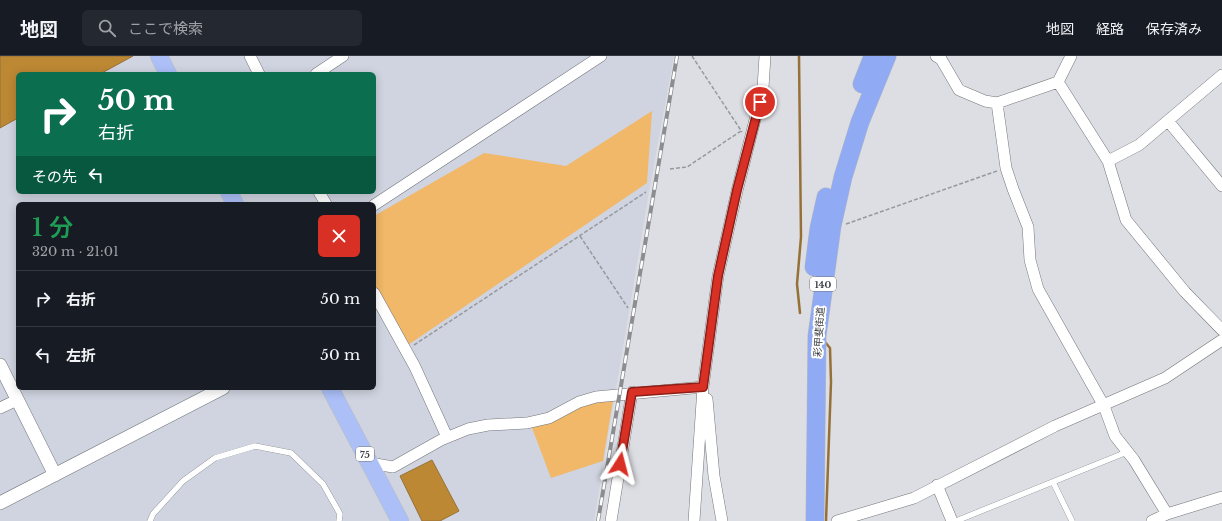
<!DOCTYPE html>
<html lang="ja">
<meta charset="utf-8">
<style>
:root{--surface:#171b24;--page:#242831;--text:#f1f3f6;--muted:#9ea1a6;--line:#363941}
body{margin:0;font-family:"Libre Baskerville","Noto Sans JP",serif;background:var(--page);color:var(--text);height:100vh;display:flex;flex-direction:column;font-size:15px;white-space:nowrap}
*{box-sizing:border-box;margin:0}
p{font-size:13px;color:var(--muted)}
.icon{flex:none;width:22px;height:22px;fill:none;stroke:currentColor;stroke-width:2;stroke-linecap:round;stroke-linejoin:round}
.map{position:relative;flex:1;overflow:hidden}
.sheet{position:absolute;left:16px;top:146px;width:360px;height:188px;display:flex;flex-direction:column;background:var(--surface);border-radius:6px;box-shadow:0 2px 10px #0003}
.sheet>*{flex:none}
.guide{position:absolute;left:16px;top:16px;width:360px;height:122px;border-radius:6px;box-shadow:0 2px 10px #0003;background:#0b6e4f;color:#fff;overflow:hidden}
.pin{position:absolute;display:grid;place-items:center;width:34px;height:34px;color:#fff;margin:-17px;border:2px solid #fff;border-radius:50%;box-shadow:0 1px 4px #0007}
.me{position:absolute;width:44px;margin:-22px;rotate:9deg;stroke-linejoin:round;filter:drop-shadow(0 0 3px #0008)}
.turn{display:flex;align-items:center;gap:14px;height:84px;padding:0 16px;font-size:18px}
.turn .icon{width:52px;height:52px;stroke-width:2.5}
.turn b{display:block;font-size:28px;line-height:34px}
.then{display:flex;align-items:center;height:38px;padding:0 16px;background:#0003;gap:8px;font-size:15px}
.round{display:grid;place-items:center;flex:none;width:42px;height:42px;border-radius:6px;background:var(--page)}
.head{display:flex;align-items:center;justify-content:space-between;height:68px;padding:0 16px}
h1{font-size:24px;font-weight:600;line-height:30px;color:#1e9e55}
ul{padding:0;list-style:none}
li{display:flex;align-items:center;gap:12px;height:56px;padding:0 16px;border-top:1px solid var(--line)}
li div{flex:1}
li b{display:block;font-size:15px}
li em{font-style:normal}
header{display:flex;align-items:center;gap:24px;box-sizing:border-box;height:56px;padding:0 20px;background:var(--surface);border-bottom:1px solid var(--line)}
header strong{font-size:19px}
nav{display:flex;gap:22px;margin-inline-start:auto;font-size:14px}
.search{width:280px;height:36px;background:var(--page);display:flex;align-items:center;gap:10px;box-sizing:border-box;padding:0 14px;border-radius:6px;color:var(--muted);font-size:15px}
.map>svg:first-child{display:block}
.built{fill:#cfd4e0;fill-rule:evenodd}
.green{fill:#f0b868}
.water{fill:#bd8834;stroke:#967137}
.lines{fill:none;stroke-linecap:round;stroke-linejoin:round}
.stream{stroke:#967137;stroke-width:2.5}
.service-casing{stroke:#74767a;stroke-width:6}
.minor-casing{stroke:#74767a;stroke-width:12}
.tertiary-casing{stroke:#74767a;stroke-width:14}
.primary-casing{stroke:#bcbcbd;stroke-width:18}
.trunk-casing{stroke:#bcbcbd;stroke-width:19}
.path{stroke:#96989c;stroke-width:1.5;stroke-dasharray:4 2;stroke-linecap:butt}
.service{stroke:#fff;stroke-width:5.5}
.minor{stroke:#fff;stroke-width:11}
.tertiary{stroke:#fff;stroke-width:13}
.primary{stroke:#acbff7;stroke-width:17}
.trunk{stroke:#90aaf4;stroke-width:18}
.rail-casing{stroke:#8b8d90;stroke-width:4}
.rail{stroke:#fff;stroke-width:2.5;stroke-dasharray:8;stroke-linecap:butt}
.route-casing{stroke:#8d1f18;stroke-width:10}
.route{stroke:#d93025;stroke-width:7}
.labels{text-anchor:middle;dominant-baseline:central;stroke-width:4;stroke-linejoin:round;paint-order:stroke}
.shield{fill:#fff;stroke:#757677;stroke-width:1}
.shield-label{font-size:9px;font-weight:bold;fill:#3a3b3d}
.street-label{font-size:10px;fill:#3a3b3d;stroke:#fff}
</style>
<header>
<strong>地図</strong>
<div class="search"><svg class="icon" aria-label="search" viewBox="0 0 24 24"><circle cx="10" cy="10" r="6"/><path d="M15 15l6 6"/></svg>ここで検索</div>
<nav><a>地図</a><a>経路</a><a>保存済み</a></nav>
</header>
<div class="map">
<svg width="1222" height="465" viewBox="0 0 1222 465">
<rect width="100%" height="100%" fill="#dcdee3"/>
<path class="built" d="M0,0H674L649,136L594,465H0ZM18,18H374V136H18ZM18,148H374V332H18Z"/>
<path class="green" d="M652,55L647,127L408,289L374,228V160L484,97L566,110Z
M613,344L603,405L551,422L531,369L579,348Z"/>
<path class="water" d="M0,0H133L100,18H18V62L0,72Z
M432,404L459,455L440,465H422L400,420Z"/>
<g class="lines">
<path class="stream" d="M799,0L801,181L797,228L800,257
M825,286L830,292L831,326L826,465"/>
<g class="service-casing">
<path id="service" d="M1053,426L1072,465
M150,465L153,458L183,425L215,402L255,390L291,397L323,428L340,458L339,465
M956,465L1127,396"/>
</g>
<g class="minor-casing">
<path id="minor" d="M250,0L259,18
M936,0L941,3L959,34L985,45L997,47L1058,26L1071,0
M316,18L343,0
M1058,26L1108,105L1126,164L1185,236L1222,274
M997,47L1006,112L1013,133L1028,171L1030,204L1038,233L1104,350L1115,380L1134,404L1167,458
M1168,65L1222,130
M1108,105L1139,89L1222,19
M319,136L326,148
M374,149L601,0
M374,237L415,311L447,381
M707,343L714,420L722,465
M0,352L17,344
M370,407L393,411L441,384L468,373L488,369L527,367L549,362L579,346L596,341L703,331
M937,429L952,465
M611,465L632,336
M694,465L703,331L718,220L737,135L763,32L765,0
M837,465L914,442L1055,370L1165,322L1222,284
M1152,465L1167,458L1222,441"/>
</g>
<g class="tertiary-casing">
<path id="tertiary" d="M0,309L55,419
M0,447L223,332"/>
</g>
<g class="primary-casing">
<path id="primary" d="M159,0L168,18
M229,136L235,148
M330,332L400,465"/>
</g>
<g class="trunk-casing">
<path id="trunk" d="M862,28L873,0
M814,211L819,172L826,141
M815,465L817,280L832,170L843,121L860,66L887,0"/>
</g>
<path class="path" d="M692,0L742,76
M670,113L687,111L741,75
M846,168L997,115
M580,180L628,252
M414,289L646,136"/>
<use href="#service" class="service"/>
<use href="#minor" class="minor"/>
<use href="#tertiary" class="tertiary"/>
<use href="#primary" class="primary"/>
<use href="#trunk" class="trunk"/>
<g class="rail-casing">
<path id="rail" d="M598,465L677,0"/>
</g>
<use href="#rail" class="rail"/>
</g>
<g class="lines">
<g class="route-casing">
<path id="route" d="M620,408L632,336L703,331L718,220L737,134L760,46"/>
</g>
<use href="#route" class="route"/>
</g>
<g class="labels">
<g class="shield">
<rect x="810" y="221" width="26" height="14" rx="3"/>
<rect x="356" y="391" width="18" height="14" rx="3"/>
</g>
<g class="shield-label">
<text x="823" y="228">140</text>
<text x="365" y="398">75</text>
</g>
<g class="street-label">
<text transform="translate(819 276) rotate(-86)">彩甲斐街道</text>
</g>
</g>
</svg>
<div class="pin" style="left:760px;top:46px;background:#d93025"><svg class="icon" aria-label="arrive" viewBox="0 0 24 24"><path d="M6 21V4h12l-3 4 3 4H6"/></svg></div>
<svg class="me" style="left:620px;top:408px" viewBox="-20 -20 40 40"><path d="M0-17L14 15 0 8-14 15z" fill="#d93025" stroke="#fff" stroke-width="4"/></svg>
<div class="guide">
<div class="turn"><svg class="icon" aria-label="right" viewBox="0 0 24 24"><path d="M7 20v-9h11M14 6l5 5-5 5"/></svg><div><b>50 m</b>右折</div></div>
<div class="then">その先<svg class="icon" aria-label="left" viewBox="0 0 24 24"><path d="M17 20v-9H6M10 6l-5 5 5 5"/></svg></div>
</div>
<section class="sheet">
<div class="head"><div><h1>1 分</h1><p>320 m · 21:01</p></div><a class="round" style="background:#d93025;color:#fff"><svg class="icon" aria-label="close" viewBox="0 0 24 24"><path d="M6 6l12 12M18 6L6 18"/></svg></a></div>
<ul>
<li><svg class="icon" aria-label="right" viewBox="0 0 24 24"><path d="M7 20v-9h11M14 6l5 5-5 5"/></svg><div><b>右折</b></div><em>50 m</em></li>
<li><svg class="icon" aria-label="left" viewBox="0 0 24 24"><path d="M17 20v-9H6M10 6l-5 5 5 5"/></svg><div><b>左折</b></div><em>50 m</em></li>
</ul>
</section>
</div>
